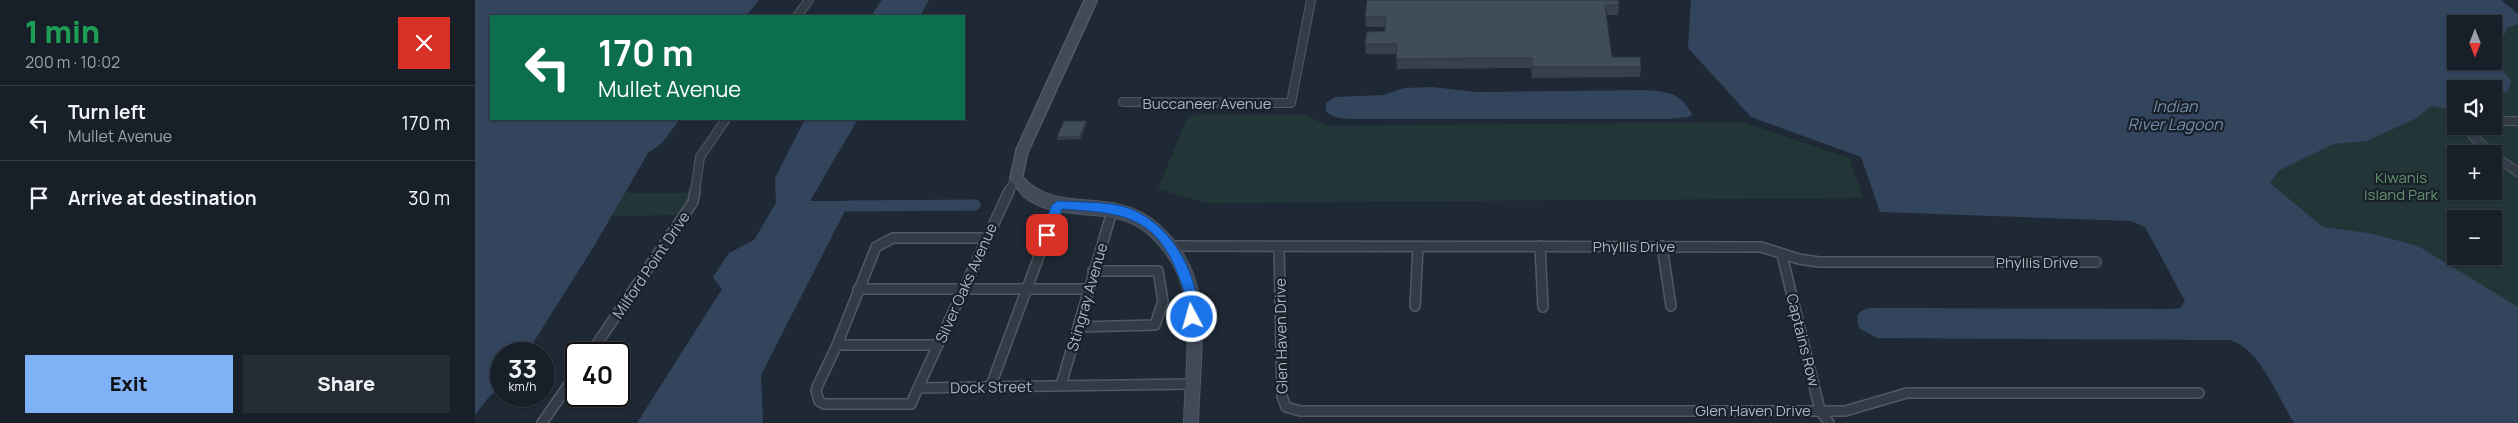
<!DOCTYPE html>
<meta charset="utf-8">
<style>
:root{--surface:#171f28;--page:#242c34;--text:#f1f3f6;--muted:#9ea2a8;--line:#363d45;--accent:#7eb1f6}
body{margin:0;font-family:Manrope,sans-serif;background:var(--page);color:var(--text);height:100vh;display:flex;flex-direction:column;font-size:19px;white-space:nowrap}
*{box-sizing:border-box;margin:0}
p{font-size:16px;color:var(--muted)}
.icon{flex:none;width:28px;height:28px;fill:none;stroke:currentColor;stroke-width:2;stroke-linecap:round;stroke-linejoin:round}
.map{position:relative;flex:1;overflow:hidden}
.side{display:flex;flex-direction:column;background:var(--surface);width:475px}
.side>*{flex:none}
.top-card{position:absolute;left:15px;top:15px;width:475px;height:105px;border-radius:0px;box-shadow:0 1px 4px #0004,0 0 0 1px var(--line);background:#0b6e4f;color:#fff;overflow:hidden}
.needle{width:32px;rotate:180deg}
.controls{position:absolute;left:1972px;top:15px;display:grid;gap:10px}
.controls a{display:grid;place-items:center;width:55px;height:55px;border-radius:0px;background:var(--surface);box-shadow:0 1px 4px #0004,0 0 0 1px var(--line);font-size:25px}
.speed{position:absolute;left:15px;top:342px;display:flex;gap:10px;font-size:25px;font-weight:700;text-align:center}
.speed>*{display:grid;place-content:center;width:65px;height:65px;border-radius:50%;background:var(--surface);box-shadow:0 1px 4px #0004,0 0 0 1px var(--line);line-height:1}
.speed small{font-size:12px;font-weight:400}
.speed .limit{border:2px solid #111;border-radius:8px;background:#fff;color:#111}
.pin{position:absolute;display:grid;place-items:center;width:42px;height:42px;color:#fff;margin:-21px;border-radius:10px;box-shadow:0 2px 8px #0006}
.me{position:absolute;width:55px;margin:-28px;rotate:354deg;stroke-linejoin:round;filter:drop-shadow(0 0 4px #0008)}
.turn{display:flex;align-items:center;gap:18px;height:105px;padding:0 25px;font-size:22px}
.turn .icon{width:65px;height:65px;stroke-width:2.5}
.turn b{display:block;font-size:35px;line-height:42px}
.round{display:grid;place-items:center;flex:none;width:52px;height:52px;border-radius:0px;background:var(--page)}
.summary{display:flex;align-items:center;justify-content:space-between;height:85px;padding:0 25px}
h1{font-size:30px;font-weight:800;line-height:38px;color:#1e9e55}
.primary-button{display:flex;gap:10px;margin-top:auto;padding:10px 25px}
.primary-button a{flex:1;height:58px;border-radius:0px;background:var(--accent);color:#111;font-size:20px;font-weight:800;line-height:58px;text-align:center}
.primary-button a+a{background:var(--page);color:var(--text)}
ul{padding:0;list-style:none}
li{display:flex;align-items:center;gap:15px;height:75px;padding:0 25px;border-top:1px solid var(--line)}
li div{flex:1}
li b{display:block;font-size:19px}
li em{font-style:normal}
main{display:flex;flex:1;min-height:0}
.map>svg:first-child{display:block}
.green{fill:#223637;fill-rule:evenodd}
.water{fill:#32455d;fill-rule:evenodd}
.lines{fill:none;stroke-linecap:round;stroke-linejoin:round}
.canal{stroke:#32455d;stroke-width:11}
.street-far1-casing{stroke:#505964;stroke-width:10}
.street-casing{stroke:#505964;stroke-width:12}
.secondary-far1-casing{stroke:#505964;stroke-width:14}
.secondary-casing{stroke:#505964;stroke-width:16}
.street-far1{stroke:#323b46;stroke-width:8}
.street{stroke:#323b46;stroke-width:9}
.secondary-far1{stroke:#404a59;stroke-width:11}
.secondary{stroke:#404a59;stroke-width:14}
.wall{fill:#37414d}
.shaded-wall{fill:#2d353f}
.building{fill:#404c5a;stroke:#2d353f}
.route{fill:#1a73e8;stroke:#114b97}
.labels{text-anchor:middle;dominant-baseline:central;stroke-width:4.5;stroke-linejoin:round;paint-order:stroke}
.street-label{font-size:15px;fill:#acb6c3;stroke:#18202a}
.park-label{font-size:15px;fill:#65936e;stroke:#18202a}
.water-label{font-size:16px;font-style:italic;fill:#748eab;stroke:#18202a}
</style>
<main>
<section class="side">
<div class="summary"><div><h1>1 min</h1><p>200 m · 10:02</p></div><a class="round" style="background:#d93025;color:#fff"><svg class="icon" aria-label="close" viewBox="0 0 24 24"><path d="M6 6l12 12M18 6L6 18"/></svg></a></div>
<ul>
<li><svg class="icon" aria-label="left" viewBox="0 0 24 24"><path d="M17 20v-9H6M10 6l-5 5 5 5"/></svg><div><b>Turn left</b><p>Mullet Avenue</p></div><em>170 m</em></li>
<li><svg class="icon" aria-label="arrive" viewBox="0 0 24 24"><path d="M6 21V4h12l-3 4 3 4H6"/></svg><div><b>Arrive at destination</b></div><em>30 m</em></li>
</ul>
<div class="primary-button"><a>Exit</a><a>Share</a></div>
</section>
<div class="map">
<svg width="2043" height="423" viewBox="0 0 2043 423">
<rect width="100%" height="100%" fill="#1f2935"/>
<path class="green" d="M2043,24V307L1894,233L1848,227L1795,183L1805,170L1859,144L1892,141L1942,118L1956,106L1973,109L1981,107V126H2019V96L2033,92L2020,60L2032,28ZM1981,154H2019V191H1981ZM1981,219H2019V256H1981Z
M724,114L830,115L853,126L1267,122L1374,158L1388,198L732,203L683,189L712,118Z
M149,193H215L206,215L136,216Z"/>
<path class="water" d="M0,0H284L271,16H16V119H205L187,143L173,153L118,248L51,354H26V386L13,398L0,415Z
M407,0H454L445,16H396Z
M1216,0H2026L2043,14V24L2032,28L2020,60L2036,81L2033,92L2019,96V89H1981V107L1973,109L1956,106L1942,118L1892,141L1859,144L1805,170L1795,183L1848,227L1894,233L1943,246L2043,307V423H1819C1803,397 1785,349 1755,340L1402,338L1384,328L1382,316L1386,311L1394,308L1698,309L1705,308L1710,301L1670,227L1656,221L1405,212L1386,157L1276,117L1213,48ZM1981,24H2019V61H1981Z
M957,87L1002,92L1170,90C1193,92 1205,92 1217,114L1214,117L1193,119H878C868,118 858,119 851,111V103L860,97L909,95L929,88Z
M330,119H383L335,201H375L286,375L288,423H162L247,289L238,277L254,253L279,240L301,203L300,178Z"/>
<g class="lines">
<path class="canal" d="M372,206L500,205"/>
<g class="street-far1-casing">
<path id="street-far1" d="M322,16L334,0
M648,102L816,103L836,0
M2019,121H2043
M1998,126L1997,135L2017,154
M2019,156L2043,172
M220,192L225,157L251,119
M533,192L541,179"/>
</g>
<g class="street-casing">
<path id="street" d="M511,238H418L401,247L362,345L343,385L341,391L344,401L349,404H436L443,388L717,384
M695,246L1286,247L1324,259L1344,262H1621
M1065,246L1068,307
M1187,246L1196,306
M804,247L807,396L811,407L825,411H1370L1432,393H1724
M1307,255L1345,410L1354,423
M383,289H613
M940,306L943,247
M603,327L680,325L688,301L683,271H618
M362,345H463
M115,354L218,202L220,191
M586,385L638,208
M443,388L534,191
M515,388L583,205
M67,423L101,374"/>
</g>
<g class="secondary-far1-casing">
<path id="secondary-far1" d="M554,192L541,179L547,151L616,0"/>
</g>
<g class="secondary-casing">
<path id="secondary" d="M553,191C577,210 612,205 641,211C680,218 710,258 717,297C723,338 717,382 716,423"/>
</g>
<use href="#street-far1" class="street-far1"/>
<use href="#street" class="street"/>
<use href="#secondary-far1" class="secondary-far1"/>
<use href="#secondary" class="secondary"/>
</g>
<path class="wall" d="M892,0L1144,5L1143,15H1131L1137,57L1166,67L1165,77L1057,78L1056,68L922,69L921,54H891L890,44L910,31V27H891L890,17Z
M612,123L606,139L583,140L582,137Z"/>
<path class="shaded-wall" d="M611,121L612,123L606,139L605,137Z"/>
<path class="building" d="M892,0H1143L1144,5H1130L1137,57H1165L1166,67H1057V58L921,59L922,44H890L892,32L910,31L911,17H890Z
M589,121H611L605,137H582Z"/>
<path class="route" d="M583,201C601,202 619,202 637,204C677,210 705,243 717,279C720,291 728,308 721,320H713C709,314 711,308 711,302C710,292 706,281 702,272C679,213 642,213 587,209L576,238H568L566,235L577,205Z"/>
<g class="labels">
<g class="street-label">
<text x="732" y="103">Buccaneer Avenue</text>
<text x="1159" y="246">Phyllis Drive</text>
<text x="1562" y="262">Phyllis Drive</text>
<text transform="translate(176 265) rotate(-56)">Milford Point Drive</text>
<text transform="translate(491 283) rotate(-66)">Silver Oaks Avenue</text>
<text transform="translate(612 297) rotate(-74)">Stingray Avenue</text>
<text transform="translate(806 336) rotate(-91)">Glen Haven Drive</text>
<text transform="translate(1328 340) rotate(76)">Captains Row</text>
<text transform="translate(516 387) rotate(-1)">Dock Street</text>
<text x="1278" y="410">Glen Haven Drive</text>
</g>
<g class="park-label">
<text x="1926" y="177">Kiwanis<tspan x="1926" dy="17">Island Park</tspan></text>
</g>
<g class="water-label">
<text x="1700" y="106">Indian<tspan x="1700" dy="18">River Lagoon</tspan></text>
</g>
</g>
</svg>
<div class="controls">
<a><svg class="needle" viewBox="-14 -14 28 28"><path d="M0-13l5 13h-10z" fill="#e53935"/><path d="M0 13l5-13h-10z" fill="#9ea2a8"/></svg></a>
<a><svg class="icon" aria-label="sound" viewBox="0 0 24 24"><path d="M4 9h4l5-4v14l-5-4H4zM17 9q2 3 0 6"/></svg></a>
<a>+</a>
<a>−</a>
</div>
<div class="speed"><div>33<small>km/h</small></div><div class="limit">40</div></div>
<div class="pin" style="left:572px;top:235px;background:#d93025"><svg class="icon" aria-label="arrive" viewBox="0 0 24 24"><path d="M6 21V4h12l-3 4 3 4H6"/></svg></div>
<svg class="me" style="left:717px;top:317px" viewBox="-20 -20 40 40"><circle r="17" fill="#1a73e8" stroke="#fff" stroke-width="3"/><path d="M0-11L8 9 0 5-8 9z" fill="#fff"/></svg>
<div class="top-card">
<div class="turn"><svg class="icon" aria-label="left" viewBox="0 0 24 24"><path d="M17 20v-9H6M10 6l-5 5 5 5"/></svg><div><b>170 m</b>Mullet Avenue</div></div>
</div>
</div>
</main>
